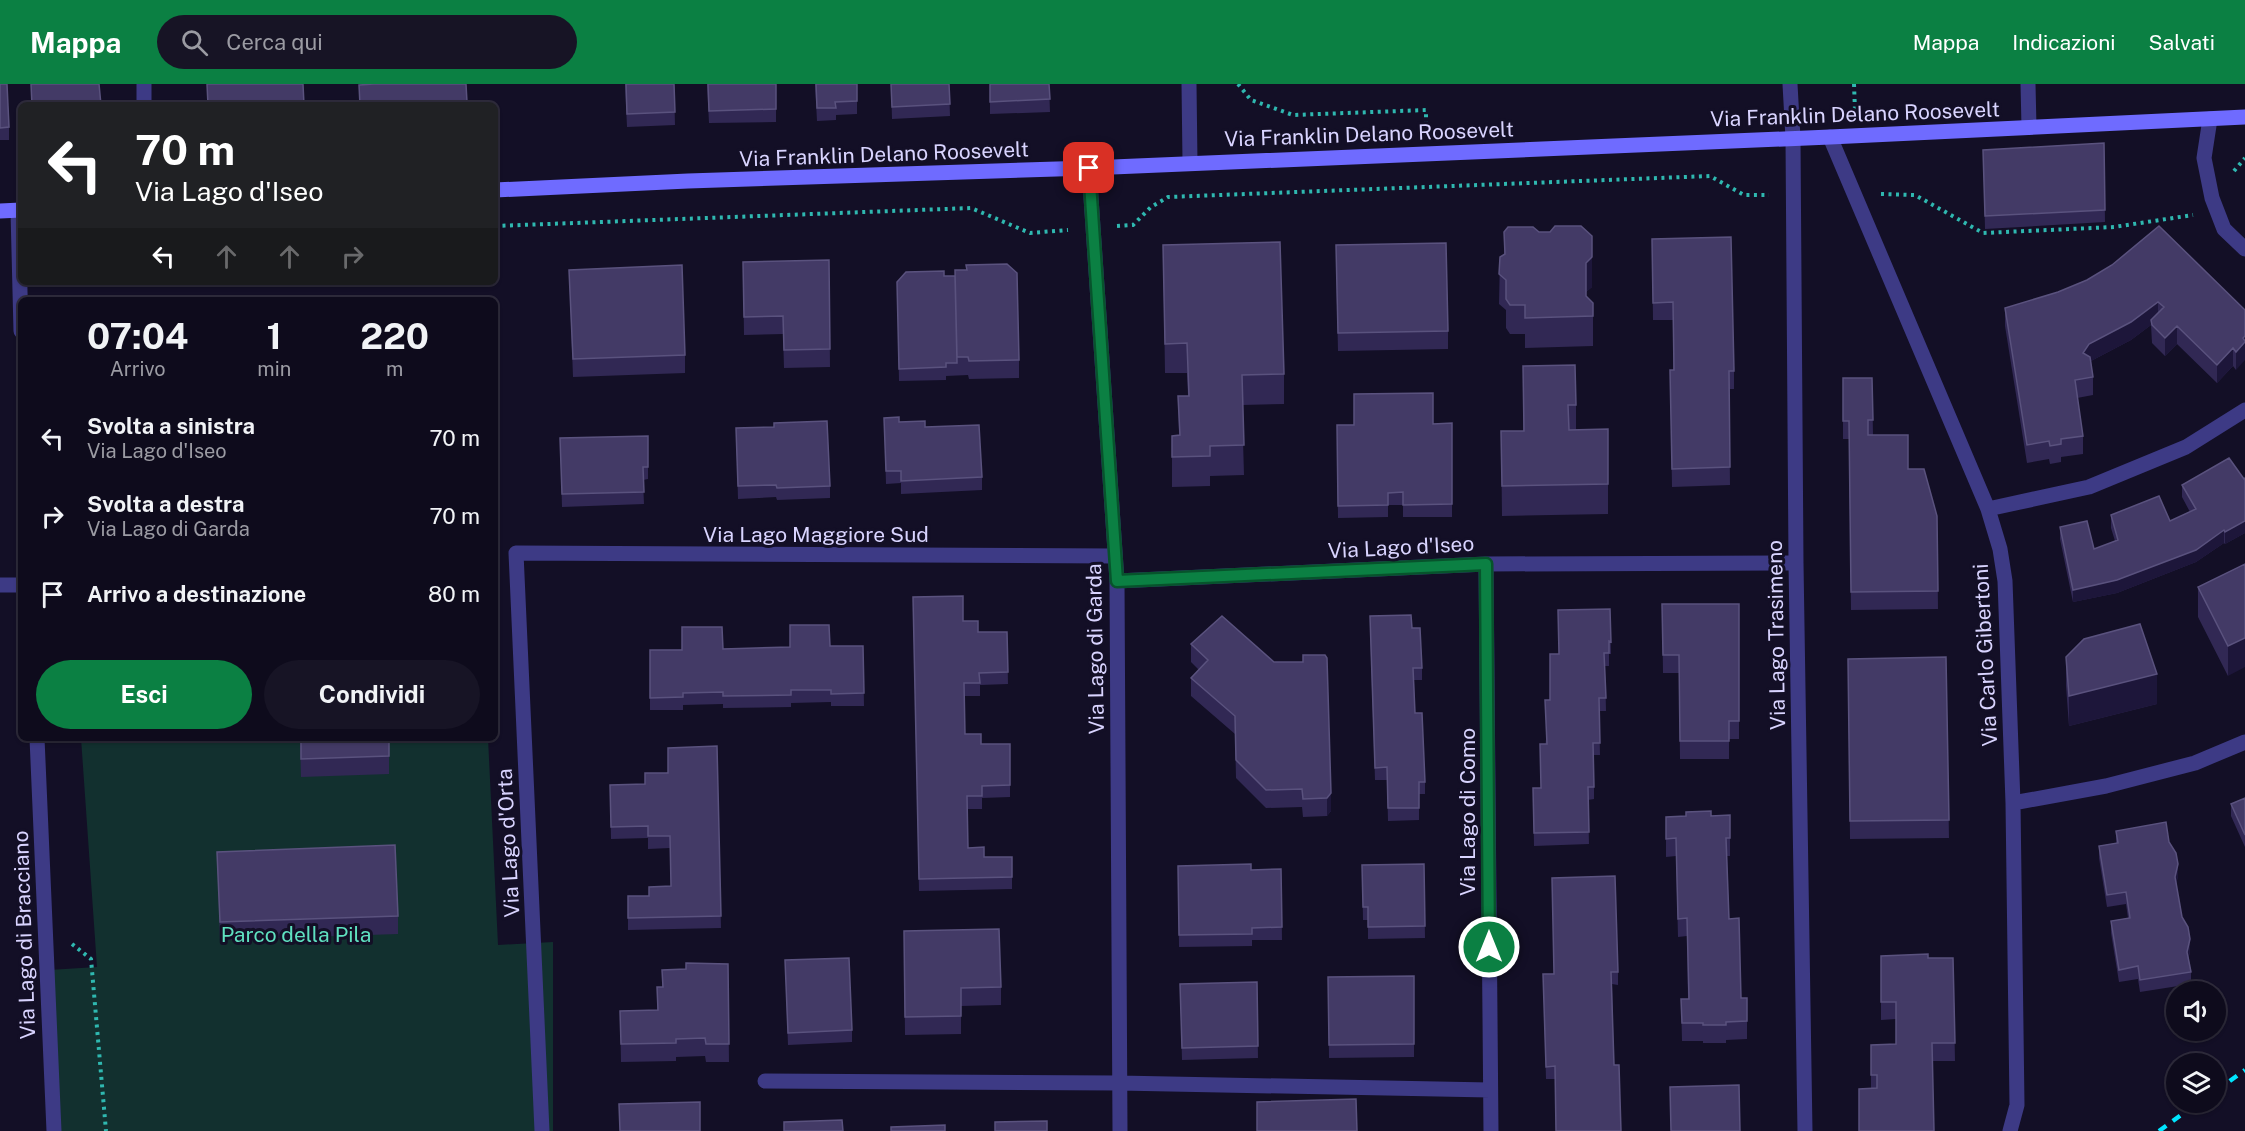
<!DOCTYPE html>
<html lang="it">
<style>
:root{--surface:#0e0b1c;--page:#171425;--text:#f1f3f6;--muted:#9b9ba3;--line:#2e2b3b;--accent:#0b8043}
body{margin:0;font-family:"Public Sans",sans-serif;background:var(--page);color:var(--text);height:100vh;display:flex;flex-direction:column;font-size:22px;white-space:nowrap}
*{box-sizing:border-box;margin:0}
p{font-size:20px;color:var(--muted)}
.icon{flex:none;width:33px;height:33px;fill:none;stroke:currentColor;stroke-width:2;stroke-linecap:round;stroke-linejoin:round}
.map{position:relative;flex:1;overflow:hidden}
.drawer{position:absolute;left:18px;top:213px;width:480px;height:444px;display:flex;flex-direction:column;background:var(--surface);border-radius:9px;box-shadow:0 2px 4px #0004,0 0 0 2px var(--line)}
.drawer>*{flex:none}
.guide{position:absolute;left:18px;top:18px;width:480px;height:183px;border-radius:9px;box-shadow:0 2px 4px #0004,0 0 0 2px var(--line);background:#202124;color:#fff;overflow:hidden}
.tools{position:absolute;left:2166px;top:897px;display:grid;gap:12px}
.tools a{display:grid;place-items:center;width:60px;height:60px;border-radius:50%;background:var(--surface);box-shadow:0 2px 4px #0004,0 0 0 2px var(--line);font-size:30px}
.pin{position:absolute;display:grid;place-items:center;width:51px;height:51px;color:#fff;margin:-26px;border-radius:12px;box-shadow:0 3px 9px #0006}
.me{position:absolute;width:66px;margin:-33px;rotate:0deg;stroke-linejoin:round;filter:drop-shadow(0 0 4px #0008)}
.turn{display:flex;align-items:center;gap:21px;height:126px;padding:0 18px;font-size:27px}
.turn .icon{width:78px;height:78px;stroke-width:2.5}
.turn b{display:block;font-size:42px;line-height:51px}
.lanes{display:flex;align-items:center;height:57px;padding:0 18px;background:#0003;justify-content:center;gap:30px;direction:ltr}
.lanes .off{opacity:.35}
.eta{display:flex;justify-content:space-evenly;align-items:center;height:102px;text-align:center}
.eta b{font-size:36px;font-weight:700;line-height:42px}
.action{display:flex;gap:12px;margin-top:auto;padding:12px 18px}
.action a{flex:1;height:69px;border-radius:36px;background:var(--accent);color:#fff;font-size:24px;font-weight:700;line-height:69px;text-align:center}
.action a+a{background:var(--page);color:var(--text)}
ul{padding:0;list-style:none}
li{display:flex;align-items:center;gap:18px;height:78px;padding:0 18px}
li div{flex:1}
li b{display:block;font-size:22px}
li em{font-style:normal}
header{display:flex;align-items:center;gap:36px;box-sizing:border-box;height:84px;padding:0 30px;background:var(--accent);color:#fff}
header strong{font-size:28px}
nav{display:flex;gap:33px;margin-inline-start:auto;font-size:21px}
.search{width:420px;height:54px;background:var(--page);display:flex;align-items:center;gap:15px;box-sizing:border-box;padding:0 21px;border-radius:33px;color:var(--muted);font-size:22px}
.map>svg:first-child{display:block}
.green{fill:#12302f}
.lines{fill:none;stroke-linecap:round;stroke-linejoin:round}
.path{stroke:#2fb8b0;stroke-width:4;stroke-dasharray:3 4.5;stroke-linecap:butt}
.service{stroke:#3d3a85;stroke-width:15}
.minor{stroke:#3d3a85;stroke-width:15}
.tertiary{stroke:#3d3a85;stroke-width:15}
.secondary{stroke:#6f6bff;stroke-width:15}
.rail{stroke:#00e5ff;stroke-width:4.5;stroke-dasharray:9 8;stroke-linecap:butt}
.wall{fill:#312854}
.shaded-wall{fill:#1d163a}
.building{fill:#433a66;stroke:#5a527e;stroke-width:1.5}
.route-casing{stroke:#07532c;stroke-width:15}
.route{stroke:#0b8043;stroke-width:10}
.labels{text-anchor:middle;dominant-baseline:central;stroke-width:6;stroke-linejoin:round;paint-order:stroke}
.street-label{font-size:21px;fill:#d9d4ff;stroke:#130f26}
.park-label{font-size:21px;fill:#5fe0c0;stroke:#130f26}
</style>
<header>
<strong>Mappa</strong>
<div class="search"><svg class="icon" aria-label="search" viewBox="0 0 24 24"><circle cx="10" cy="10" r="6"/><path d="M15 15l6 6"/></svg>Cerca qui</div>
<nav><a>Mappa</a><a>Indicazioni</a><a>Salvati</a></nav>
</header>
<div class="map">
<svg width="2245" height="1047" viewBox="0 0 2245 1047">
<rect width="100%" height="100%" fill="#130f26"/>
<path class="green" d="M81,654H488L498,861L553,858V1047H58L49,886L97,883Z"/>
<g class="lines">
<path class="path" d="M1238,0L1251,16L1293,31L1426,26V45
M1854,0L1855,27
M2234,87L2245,74
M1881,110L1915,111L1983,149L2114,143L2193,131
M495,142L971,124L1030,149L1068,146
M1117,142L1133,141L1151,123L1168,113L1710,92L1744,111H1769
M72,860L91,875L106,1047"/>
<path class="service" d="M1790,0L1793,54"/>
<path class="minor" d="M144,0V21
M1189,0L1190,78
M2028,0L2029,43
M2210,35L2204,74L2212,114L2224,145L2245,165
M1830,53L1988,425L2000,465L2005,497L2013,719L2017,1021L2010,1047
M1793,54L1796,479L1805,1047
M1089,84L1117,497L1120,1047
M1988,425L2089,403L2186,363L2245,326
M1486,480L1491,1047
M1117,497L1486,480L1796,479
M0,501H21
M2013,719L2106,702L2195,679L2245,658
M765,997L1119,999L1490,1006
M542,1047L516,469L1115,472"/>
<path class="tertiary" d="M18,127L21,247
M37,654L54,1047"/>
<path class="secondary" d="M495,106L688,97L1089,84L1830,53L2245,33
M0,127L21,126"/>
<path class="rail" d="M2216,1007L2245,986
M2159,1047L2199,1018"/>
</g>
<path class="wall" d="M0,0L9,43V56H0Z
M466,0L467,21H359V1Z
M625,0H674L675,41L627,43Z
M707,0H776V38L709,39Z
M815,0H857V30L836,31V36L817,37Z
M891,0H949L950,32L892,35Z
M990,0H1049L1050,28L990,30Z
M2104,59L2105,138L1985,145L1983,66Z
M1504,148H1539L1592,152V203L1586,208V212L1593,232V262L1525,264V250H1510L1506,244V226L1499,220L1500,173L1504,170Z
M1652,155L1734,287V305H1729L1730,401L1672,403L1670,286H1673V236H1653Z
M1163,161L1284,290V320L1242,321L1244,391L1210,392V402L1172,403V352L1179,351L1178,312H1188L1187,289H1165Z
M829,176L830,283L784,284L783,250L744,251L743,178Z
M1336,179L1448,247V265L1338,267Z
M569,186L685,271V289L573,293Z
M944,192L1019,276V294L969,295L968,291L946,292V296L899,297L897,198Z
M2058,208L2245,226L2236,286L2233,282L2217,299L2177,260L2165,272L2152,259L2151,241L2131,256L2091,277L2093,293V311L2077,314L2083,352V370L2061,373V378L2050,380L2049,375L2027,379L2005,242V224Z
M495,248L498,311V329H495Z
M1523,282L1576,321V346L1608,400V430L1502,432L1501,347H1523Z
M1843,294H1872L1873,351L1908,385L1937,432L1938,525L1851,526L1849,355H1843Z
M884,334L899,338L982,393V406L901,410V399L886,400Z
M1452,339V433H1403V421H1388V433L1338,434L1337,341Z
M736,344L830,402V414L777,416L776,413L738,415Z
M648,352V395L643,396L644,420L562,423L560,354Z
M2245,394V449L2225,460L2224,459L2196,478L2117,509L2073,518L2060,455V443L2094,465L2115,457L2111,444V431L2170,437L2190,428L2182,413V401L2244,395Z
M2245,480L2228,592L2198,533V503Z
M913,513L963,537L978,548H1007L1008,600L980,601V612H965V650L981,660L1010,701V713L982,714V725H967L968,764L984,773H1012V805L919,807Z
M1662,520H1739V655H1729V675H1680L1679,589H1663Z
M1610,525L1611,570H1609V582H1605L1606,627H1599L1600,671H1594V715L1588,716L1589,760L1534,762L1533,704H1541L1550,616L1559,570Z
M1370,545L1422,584V596H1414L1415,629L1425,698V710H1419V736L1388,737L1387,696H1375Z
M1191,560L1274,578H1303L1331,727L1327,732L1303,733L1302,723L1266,724L1236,694L1235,650L1191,612V594L1199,586L1191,578Z
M863,562L864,622H831V618L791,619V623L723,624V620L683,621V626H650V566Z
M1946,573L1949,754L1850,755L1848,575Z
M2066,573L2157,620L2069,642L2066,602Z
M300,654H389V690L301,693Z
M717,662L721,844L628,846V812H649V803L671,802L670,764L648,765V754L611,755L610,701L645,700Z
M2245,714V763L2231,732V720Z
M1730,731V772H1727L1729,835L1741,914H1747V955L1726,956V959H1703V957H1682L1681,915H1688L1687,852L1678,853L1676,772L1666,773V733Z
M2116,747L2169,758L2178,792L2176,800L2182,833L2190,868L2188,875L2191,888V900L2140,908L2138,895L2119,898L2111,849V837L2128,834L2126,820L2107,823L2099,774V762L2116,759Z
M217,768L398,832V850L220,856Z
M1424,780L1425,854L1368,855V836H1363L1362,781Z
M1178,782L1251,786L1281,785L1282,856H1252V862L1179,863Z
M904,865L1001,903V921L961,922V950L905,951Z
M1881,872L1928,874H1953L1955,977H1932L1934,1047L1871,1005V961L1896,960V935L1881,936Z
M785,876L852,946V958L788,961Z
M728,880L729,978H706L705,972L676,973V977L621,978L620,927L657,926V903H662V886L686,885Z
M1618,888V901L1612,900L1614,981L1555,995H1546L1543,890Z
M1414,892V973L1329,974L1328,893Z
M1257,898L1258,974L1182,976L1180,900Z"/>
<path class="shaded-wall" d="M1592,173V203L1586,208V179Z
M2158,218V236H2151V241L2131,256L2089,278L2083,269L2089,260Z
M2177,242V260L2165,272V254Z
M2245,252V276L2236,286V268L2243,254Z
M2233,264V282L2217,299V281Z
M2245,437V449L2225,460V448Z
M2224,446V459L2196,478L2117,509L2073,518V506Z
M2245,554V583L2228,592V562Z
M2157,590V620L2069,642V612Z
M1331,709V727L1327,732V714Z
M2178,780V792L2175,806V793Z
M2190,855V868L2187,881V868Z"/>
<path class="building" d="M0,0H7L9,43L0,44Z
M31,0H99L101,21H32Z
M207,0H303L304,21H208Z
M374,0H466L467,18L411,21H360L359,1Z
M626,0H674L675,28L627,30Z
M708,0H776V25L709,27Z
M816,0H857V17L835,18L836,24H817Z
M891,0H949L950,20L892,23Z
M990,0H1049L1050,15L990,18Z
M2104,59L2105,126L1985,132L1983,66Z
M1555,142H1581L1592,152V173L1586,179V212L1593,219V232L1525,234V221H1510L1506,215V196L1499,190L1500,173L1505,170L1504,148L1508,143H1533L1539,148H1550Z
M2159,142L2245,226V252L2243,254L2245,257V258L2236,268L2233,264L2217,281L2177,242L2165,254L2152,241L2151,236L2164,223L2158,218L2131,238L2089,260L2083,269L2090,273L2093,293L2075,296L2083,352L2061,355V360L2050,362L2049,357L2027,361L2005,224L2058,208L2087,196L2112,181Z
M1731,153L1734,287H1729L1730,383L1672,385L1670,286H1674L1673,218L1653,219L1652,155Z
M1280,158L1284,290L1242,291L1244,361L1210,362V372L1172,373V352L1180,351L1178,312H1189L1187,259L1165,260L1163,161Z
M1446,159L1448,247L1338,249L1336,161Z
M829,176L830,265L784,266L783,232L744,233L743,178Z
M1007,180L1017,189L1019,276L969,277L968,273H957L955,186H967L966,181Z
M682,181L685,271L573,275L569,186Z
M944,187V192H955L957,279H946V283L899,285L897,198L906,188Z
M495,248L498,311H495Z
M1575,281L1576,321H1568L1569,346L1608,345V400L1502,402L1501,347H1524L1523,282Z
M1843,294H1872L1873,336H1868V351H1908V385H1924L1937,432L1938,507L1851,508L1849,337H1843Z
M1433,309V340L1452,339V420L1403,421V408L1388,409V421L1338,422L1337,341H1354V310Z
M899,333V338L925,337V343L979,341L982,393L901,397V387H886L884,334Z
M827,337L830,402L777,404L776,401L738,402L736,344L774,343V339Z
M648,352V383H643L644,408L562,410L560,354Z
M2229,374L2244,395L2245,394V437L2225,448L2224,446L2196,466L2117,496L2073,506L2060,443L2087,437L2094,465L2118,456L2111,431L2159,412L2170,437L2196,425L2182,401Z
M2245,480V554L2228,562L2198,503Z
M963,512V537H978V548H1007L1008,588L979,589L980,599H964L965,650H981V660H1010V701L982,702V712H967L968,764L984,763V773H1012V793L919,795L913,513Z
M1662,520H1739V637H1729V657H1680L1679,571H1663Z
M1610,525L1611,558L1609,557V569H1604L1606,614H1599L1600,659H1593L1594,703H1588L1589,748L1534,749L1533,704H1541L1540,660H1547L1545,616H1550V570H1559L1558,526Z
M1411,531L1412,544H1420L1422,584H1413L1415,629H1422L1425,698H1419V724H1388L1387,683L1375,684L1370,532Z
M1222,532L1274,578H1303V571H1325L1327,574L1331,709L1327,714L1303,715L1302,705L1266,706L1236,676L1235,632L1191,594L1208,576L1191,560Z
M2140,540L2157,590L2069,612L2066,573L2084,555Z
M790,541H829L830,562H863L864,609L831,610V606H791V611L723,612V608L683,609V613L650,614V566H682V543H722L723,565L790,563Z
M1946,573L1949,736L1850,737L1848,575Z
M301,654H389V672L301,675Z
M717,662L721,832L628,834V812H649V803L671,802L670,752H648V742L611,743L610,701L645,700V689H668V664Z
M2245,714V751L2231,720Z
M1711,727V732L1730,731V754H1726L1729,835L1739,834L1741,914H1747V937L1726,938V941H1703V939H1682L1681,915H1689L1687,834L1678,835L1676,754L1666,755V733L1686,732V728Z
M2166,738L2169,758L2176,769L2178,780L2175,793L2182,833L2188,843L2190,855L2187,868L2191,888L2140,896L2138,882L2119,886L2111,837L2130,834L2126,808L2107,811L2099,762L2118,759L2116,747Z
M395,761L398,832L220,838L217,768Z
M1251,780V786L1281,785L1282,843L1252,844V850L1179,851L1178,782Z
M1424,780L1425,842L1368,843V823H1363L1362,781Z
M1615,792L1618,888H1611L1614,981H1619L1621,1047H1556L1555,982L1546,983L1543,890H1554L1552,794Z
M999,845L1001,903L961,904V932L905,933L904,847Z
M1928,870V874H1953L1955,959H1932L1934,1047H1859V1005L1877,1004V991H1871V961L1896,960V918H1881V872Z
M849,874L852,946L788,949L785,876Z
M686,879L728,880L729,960H706L705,954L676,955V959L621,960L620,927L658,926L657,903H663L662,886L686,885Z
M1414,892V960L1329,961L1328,893Z
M1257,898L1258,962L1182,964L1180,900Z
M1739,1001L1740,1047H1671L1670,1003Z
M1356,1015L1357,1047H1257V1018Z
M700,1018V1047H620L619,1020Z
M842,1036L843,1047H784V1038Z
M1047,1037V1047H995V1038Z
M945,1041V1047H891V1043Z"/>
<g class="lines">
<g class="route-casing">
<path id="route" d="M1089,84L1117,497L1486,480L1489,863"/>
</g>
<use href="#route" class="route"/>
</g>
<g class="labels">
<g class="street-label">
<text transform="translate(1855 30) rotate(-2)">Via Franklin Delano Roosevelt</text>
<text transform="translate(1369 50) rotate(-2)">Via Franklin Delano Roosevelt</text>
<text transform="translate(884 70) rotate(-2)">Via Franklin Delano Roosevelt</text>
<text x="816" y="450">Via Lago Maggiore Sud</text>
<text transform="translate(1401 463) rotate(-3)">Via Lago d'Iseo</text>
<text transform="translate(1776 551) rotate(-91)">Via Lago Trasimeno</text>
<text transform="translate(1095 565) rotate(-91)">Via Lago di Garda</text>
<text transform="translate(1985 571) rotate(-93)">Via Carlo Gibertoni</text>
<text transform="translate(1467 728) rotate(-90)">Via Lago di Como</text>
<text transform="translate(508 759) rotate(-93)">Via Lago d'Orta</text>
<text transform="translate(24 851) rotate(-92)">Via Lago di Bracciano</text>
</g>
<g class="park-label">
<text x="296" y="850">Parco della Pila</text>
</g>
</g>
</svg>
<div class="tools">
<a><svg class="icon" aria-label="sound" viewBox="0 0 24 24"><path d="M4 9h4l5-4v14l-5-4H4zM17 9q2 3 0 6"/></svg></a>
<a><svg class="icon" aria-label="layers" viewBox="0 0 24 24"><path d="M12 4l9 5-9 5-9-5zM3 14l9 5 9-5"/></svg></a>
</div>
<div class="pin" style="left:1089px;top:84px;background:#d93025"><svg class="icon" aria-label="arrive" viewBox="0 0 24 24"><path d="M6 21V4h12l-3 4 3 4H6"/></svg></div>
<svg class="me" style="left:1489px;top:863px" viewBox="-20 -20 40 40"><circle r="17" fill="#0b8043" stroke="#fff" stroke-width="3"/><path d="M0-11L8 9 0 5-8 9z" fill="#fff"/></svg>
<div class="guide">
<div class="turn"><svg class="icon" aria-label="left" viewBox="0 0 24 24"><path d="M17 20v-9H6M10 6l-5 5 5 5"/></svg><div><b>70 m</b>Via Lago d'Iseo</div></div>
<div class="lanes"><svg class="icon" aria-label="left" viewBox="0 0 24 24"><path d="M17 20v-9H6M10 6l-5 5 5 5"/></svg><svg class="icon off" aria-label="ahead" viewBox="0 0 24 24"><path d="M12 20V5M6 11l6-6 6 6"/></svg><svg class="icon off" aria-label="ahead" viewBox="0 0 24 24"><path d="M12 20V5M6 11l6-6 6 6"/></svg><svg class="icon off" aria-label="right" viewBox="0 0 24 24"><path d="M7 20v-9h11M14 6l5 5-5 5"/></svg></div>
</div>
<section class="drawer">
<div class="eta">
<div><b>07:04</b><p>Arrivo</p></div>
<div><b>1</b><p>min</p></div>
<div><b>220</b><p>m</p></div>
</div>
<ul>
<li><svg class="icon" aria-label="left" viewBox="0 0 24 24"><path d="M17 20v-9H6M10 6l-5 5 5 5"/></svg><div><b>Svolta a sinistra</b><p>Via Lago d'Iseo</p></div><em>70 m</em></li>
<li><svg class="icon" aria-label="right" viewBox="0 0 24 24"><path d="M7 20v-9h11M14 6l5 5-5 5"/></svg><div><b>Svolta a destra</b><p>Via Lago di Garda</p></div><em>70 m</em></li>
<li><svg class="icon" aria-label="arrive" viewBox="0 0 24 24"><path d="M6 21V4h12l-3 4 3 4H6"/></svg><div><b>Arrivo a destinazione</b></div><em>80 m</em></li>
</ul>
<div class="action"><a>Esci</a><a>Condividi</a></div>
</section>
</div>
